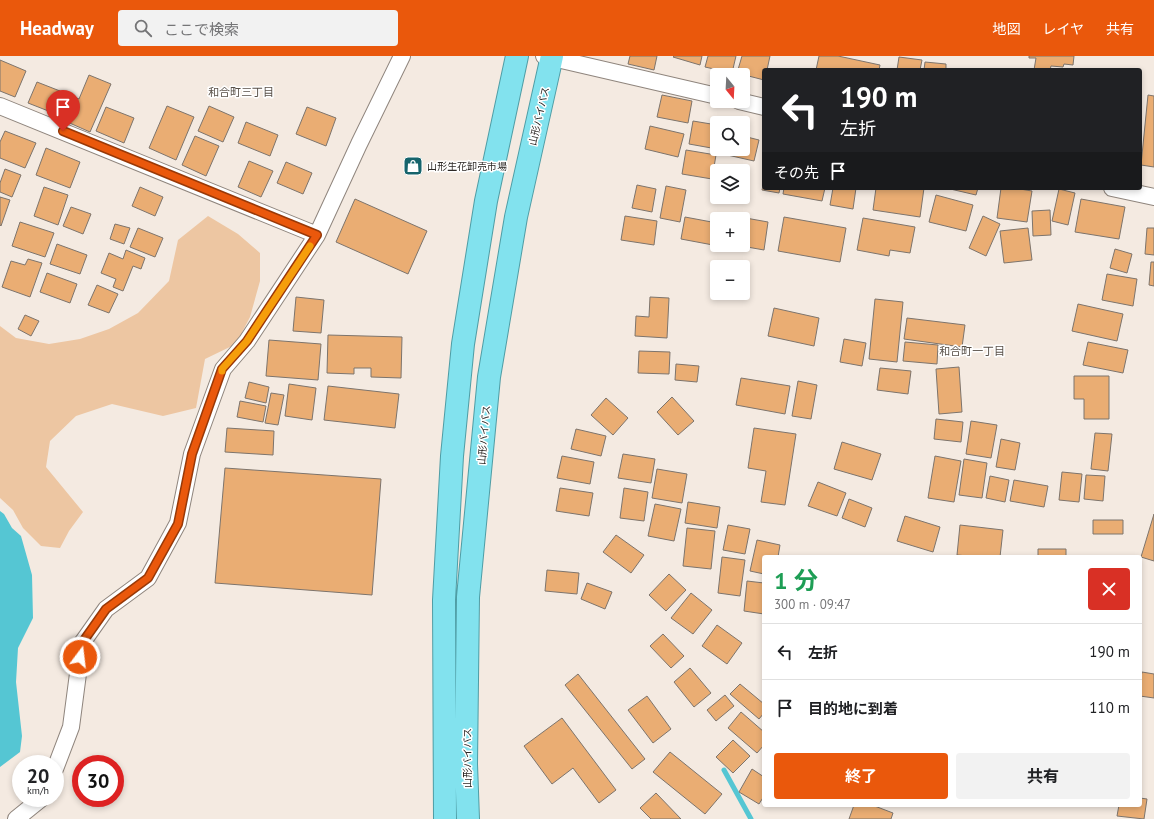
<!DOCTYPE html>
<html lang="ja">
<meta charset="utf-8">
<style>
:root{--surface:#fff;--page:#f2f2f2;--text:#202124;--muted:#757577;--line:#e0e0e0;--accent:#ea580c}
body{margin:0;font-family:"PT Sans","Noto Sans JP",sans-serif;background:var(--page);color:var(--text);height:100vh;display:flex;flex-direction:column;font-size:15px;white-space:nowrap}
*{box-sizing:border-box;margin:0}
p{font-size:13px;color:var(--muted)}
.icon{flex:none;width:22px;height:22px;fill:none;stroke:currentColor;stroke-width:2;stroke-linecap:round;stroke-linejoin:round}
.map{position:relative;flex:1;overflow:hidden}
.sheet{position:absolute;left:762px;top:499px;width:380px;height:252px;display:flex;flex-direction:column;background:var(--surface);border-radius:4px;box-shadow:0 2px 6px #0003}
.sheet>*{flex:none}
.top-card{position:absolute;left:762px;top:12px;width:380px;height:122px;border-radius:4px;box-shadow:0 2px 6px #0003;background:#202124;color:#fff;overflow:hidden}
.needle{width:26px;rotate:162deg}
.buttons{position:absolute;left:710px;top:12px;display:grid;gap:8px}
.buttons a{display:grid;place-items:center;width:40px;height:40px;border-radius:4px;background:var(--surface);box-shadow:0 2px 6px #0003;font-size:20px}
.speed{position:absolute;left:12px;top:699px;display:flex;gap:8px;font-size:20px;font-weight:700;text-align:center}
.speed>*{display:grid;place-content:center;width:52px;height:52px;border-radius:50%;background:var(--surface);box-shadow:0 2px 6px #0003;line-height:1}
.speed small{font-size:10px;font-weight:400}
.speed .limit{border:6px solid #d22;background:#fff;color:#111}
.pin{position:absolute;display:grid;place-items:center;width:34px;height:34px;color:#fff;margin:-41px -17px;border-radius:50% 50% 50% 0;rotate:-45deg;box-shadow:0 0 4px #0007}
.pin .icon{rotate:45deg}
.me{position:absolute;width:44px;margin:-22px;rotate:15deg;stroke-linejoin:round;filter:drop-shadow(0 0 3px #0008)}
.turn{display:flex;align-items:center;gap:14px;height:84px;padding:0 12px;font-size:18px}
.turn .icon{width:52px;height:52px;stroke-width:2.5}
.turn b{display:block;font-size:28px;line-height:34px}
.then{display:flex;align-items:center;height:38px;padding:0 12px;background:#0003;gap:8px;font-size:15px}
.round{display:grid;place-items:center;flex:none;width:42px;height:42px;border-radius:4px;background:var(--page)}
.head{display:flex;align-items:center;justify-content:space-between;height:68px;padding:0 12px}
h1{font-size:24px;font-weight:700;line-height:30px;color:#1e9e55}
.button{display:flex;gap:8px;margin-top:auto;padding:8px 12px}
.button a{flex:1;height:46px;border-radius:4px;background:var(--accent);color:#fff;font-size:16px;font-weight:700;line-height:46px;text-align:center}
.button a+a{background:var(--page);color:var(--text)}
ul{padding:0;list-style:none}
li{display:flex;align-items:center;gap:12px;height:56px;padding:0 12px;border-top:1px solid var(--line)}
li div{flex:1}
li b{display:block;font-size:15px}
li em{font-style:normal}
header{display:flex;align-items:center;gap:24px;box-sizing:border-box;height:56px;padding:0 20px;background:var(--accent);color:#fff}
header strong{font-size:19px}
nav{display:flex;gap:22px;margin-inline-start:auto;font-size:14px}
.search{width:280px;height:36px;background:var(--page);display:flex;align-items:center;gap:10px;box-sizing:border-box;padding:0 14px;border-radius:4px;color:var(--muted);font-size:15px}
.map>svg:first-child{display:block}
.green{fill:#edc6a2}
.water{fill:#55c6d3}
.lines{fill:none;stroke-linecap:round;stroke-linejoin:round}
.stream{stroke:#55c6d3;stroke-width:5}
.building{fill:#eaad73;stroke:#7d746c}
.minor-casing{stroke:#8f857d;stroke-width:18}
.trunk-casing{stroke:#4f9da5;stroke-width:24}
.minor{stroke:#fff;stroke-width:16}
.trunk{stroke:#82e2ee;stroke-width:22}
.route-casing{stroke:#983908;stroke-width:10}
.route{stroke:#ea580c;stroke-width:7}
.slow{stroke:#f59e0b;stroke-width:7}
.labels{text-anchor:middle;dominant-baseline:central;stroke-width:3;stroke-linejoin:round;paint-order:stroke}
.street-label{font-size:10px;fill:#2d2926;stroke:#fff}
.poi-label{font-size:10px;fill:#2d2926;stroke:#fff;text-anchor:start}
.neighbourhood-label{font-size:11px;fill:#585048;stroke:#fff}
</style>
<header>
<strong>Headway</strong>
<div class="search"><svg class="icon" aria-label="search" viewBox="0 0 24 24"><circle cx="10" cy="10" r="6"/><path d="M15 15l6 6"/></svg>ここで検索</div>
<nav><a>地図</a><a>レイヤ</a><a>共有</a></nav>
</header>
<div class="map">
<svg width="1154" height="763" viewBox="0 0 1154 763">
<rect width="100%" height="100%" fill="#f4eae1"/>
<path class="green" d="M208,160L238,178L260,197V225L250,261L236,288L205,303L196,352L163,360L112,348L76,360L50,385L46,411L83,456L69,475L60,492L41,490L23,472L13,454L0,442V270L16,282L49,288L80,283L109,273L138,257L169,225L178,184Z"/>
<path class="water" d="M0,455L4,458L12,472L21,480L32,519L33,562L18,592L16,626L22,680L20,696L0,711Z"/>
<g class="lines">
<path class="stream" d="M724,714L751,763"/>
</g>
<path class="building" d="M630,0H657L654,14L628,8Z
M674,0H702L700,9L673,1Z
M708,0H736L732,17L705,11Z
M742,0H770L767,14H764V24L737,17Z
M819,0H838L880,9L879,14H816Z
M1029,0H1074L1073,9L1064,8L1063,11L1051,10L1050,14H1034L1036,2H1029Z
M899,1L922,4L920,14H897Z
M0,4L26,15L15,41L0,35Z
M925,6L946,8V14H924Z
M89,19L111,28L90,76L56,61L66,38L79,43Z
M37,26L60,35L51,56L28,47Z
M662,39L692,45L688,67L657,61Z
M1148,39L1154,40V111L1141,109Z
M167,50L194,61L176,104L149,92Z
M209,50L234,61L223,86L198,75Z
M106,51L134,62L124,87L96,75Z
M307,51L336,62L326,90L296,78Z
M693,65L717,69V93L689,88Z
M246,66L278,79L270,100L238,87Z
M650,70L684,78L678,101L645,93Z
M5,75L36,87L25,112L0,102V86Z
M195,80L219,90L206,120L182,109Z
M743,80L759,84L754,105L723,98L725,93H743Z
M46,92L80,106L70,132L36,119Z
M686,94L716,99L712,123L682,118Z
M249,105L273,115L261,141L238,131Z
M286,106L312,117L303,138L277,127Z
M5,113L21,119L12,141L0,136V127Z
M764,126V132H780L779,137L762,134Z
M637,129L656,133L652,156L632,152Z
M666,130L686,134L680,166L660,162Z
M44,131L68,139L58,169L34,160Z
M140,131L163,141L155,160L132,150Z
M784,132H825L822,145L783,138Z
M833,132H856L853,153L830,149Z
M876,132H924L920,161L873,154Z
M946,132H978L976,139Z
M1001,132H1014L1032,135L1027,166L997,162Z
M1059,133L1075,137L1068,169L1052,165Z
M936,139L973,149L966,175L929,166Z
M0,141L10,144L1,170L0,169Z
M355,143L427,175L408,218L336,186Z
M1081,143L1125,151L1119,183L1075,176Z
M71,151L91,158L83,178L63,170Z
M1050,154L1051,179L1033,180L1032,155Z
M729,159L768,166L764,194L736,189H743V163H728Z
M625,160L657,165L654,189L621,184Z
M983,160L1000,168L986,200L969,192Z
M685,161L717,167L713,189L681,183Z
M784,161L846,172L840,206L778,195Z
M863,162L915,171L910,197L890,194L889,200L857,194Z
M20,166L54,177L45,201L12,190Z
M115,168L130,172L124,188L110,183Z
M138,172L163,182L155,201L130,191Z
M1028,172L1032,204L1004,207L1000,175Z
M1147,172H1154V199L1145,198Z
M57,188L87,199L80,218L50,208Z
M1115,193L1132,198L1127,217L1110,212Z
M126,194L145,202L141,213L133,210L123,235L113,231L116,223L101,217L109,197L123,203Z
M28,203L42,207L30,241L2,231L11,205L25,209Z
M1151,206H1154V230L1149,229Z
M47,217L77,228L70,247L40,236Z
M1107,218L1137,223L1133,250L1102,244Z
M97,229L118,238L109,257L88,249Z
M296,241L324,244L321,277L293,275Z
M650,241L669,242L667,282L635,280L636,260L649,261Z
M875,243L903,246L897,306L869,303Z
M1078,248L1123,258L1117,285L1072,275Z
M774,252L819,262L814,290L768,280Z
M25,259L39,265L31,280L18,273Z
M907,262L965,269L962,291L904,283Z
M328,279L402,281L401,322L371,321V312H354V318L327,317Z
M844,283L866,287L862,310L840,306Z
M269,284L321,288L318,324L266,320Z
M905,286L938,289L937,308L903,305Z
M1088,286L1128,294L1123,317L1083,309Z
M639,295L670,296L669,318L638,317Z
M676,308L699,310L697,326L675,324Z
M959,311L962,356L939,358L936,313Z
M880,312L911,315L908,338L877,334Z
M1074,320H1109V363H1084V343H1074Z
M741,322L790,330L785,358L736,349Z
M798,325L817,329L811,363L792,360Z
M249,326L269,331L266,347L245,342Z
M289,328L316,332L312,364L285,360Z
M328,330L399,338L395,372L324,364Z
M271,337L284,339L278,369L265,367Z
M672,341L694,365L678,379L657,356Z
M606,342L628,362L613,379L591,359Z
M240,345L266,350L263,366L237,361Z
M936,363L963,366L961,386L934,383Z
M971,365L997,369L991,402L966,398Z
M227,372L274,375L273,399L225,396Z
M754,372L796,378L785,449L761,446L766,415L748,412Z
M576,373L606,380L601,400L571,393Z
M1095,377L1112,378L1108,415L1091,413Z
M1001,383L1020,387L1015,414L996,411Z
M842,386L881,398L872,424L834,413Z
M623,398L655,403L651,427L618,422Z
M562,400L594,406L590,428L557,422Z
M935,400L961,405L954,446L928,442Z
M964,403L987,407L982,442L959,439Z
M225,412L381,423L372,539L215,527Z
M657,413L687,418L682,447L652,442Z
M1062,416L1082,418L1079,446L1059,444Z
M1086,419L1105,420L1103,445L1084,443Z
M990,420L1009,424L1005,446L986,442Z
M1014,424L1048,430L1044,451L1010,445Z
M818,426L846,437L837,460L808,450Z
M560,432L593,437L589,460L556,455Z
M624,432L648,436L644,465L620,462Z
M849,443L872,452L865,471L842,462Z
M688,446L720,451L717,472L685,467Z
M655,448L681,453L674,485L648,480Z
M1154,458V505L1141,501Z
M905,460L940,471L933,496L897,485Z
M1093,464H1123V478H1093Z
M728,469L750,473L745,498L723,494Z
M960,469L1003,474L1000,501H979L957,499Z
M687,472L715,475L711,513L683,510Z
M616,479L644,499L631,517L603,496Z
M757,484L780,489L778,501H764V518L750,515Z
M1038,493H1066V501H1038Z
M722,501L745,504L740,540L718,537Z
M547,514L579,517L577,538L545,535Z
M669,518L686,534L666,555L649,539Z
M747,525L764,527V558L744,555Z
M587,527L612,536L605,553L581,543Z
M691,537L712,554L693,578L671,562Z
M717,569L742,587L727,608L702,590Z
M663,578L684,600L671,612L650,590Z
M690,612L711,637L694,651L674,626Z
M1142,616L1154,618V642L1140,640V626Z
M578,618L645,703L632,713L565,629Z
M740,628L764,648V657L759,663L730,638Z
M725,639L734,650L716,665L707,654Z
M647,640L671,673L653,687L628,654Z
M741,656L764,676V689L757,697L728,672Z
M562,662L616,734L599,747L573,712L552,728L524,690Z
M733,684L750,700L733,717L716,701Z
M670,696L722,738L705,758L653,716Z
M752,713L764,721V740L759,748L739,736Z
M656,737L681,763H651L640,752Z
M1140,742L1147,743L1144,763L1117,760L1119,749H1140Z
M854,749H872L893,757L891,763H849Z"/>
<g class="lines">
<g class="minor-casing">
<path id="minor" d="M544,0L717,40
M739,45L764,51
M0,50L317,179
M1112,132L1154,141
M55,713L71,671L82,587L106,553L148,522L178,467L192,398L223,313L247,285L317,179L359,88L402,0
M16,763L42,742"/>
</g>
<g class="trunk-casing">
<path id="trunk" d="M445,763L444,544L452,400L463,288L486,145L517,0
M468,763L466,708L468,541L489,321L516,161L552,0"/>
</g>
<use href="#minor" class="minor"/>
<use href="#trunk" class="trunk"/>
</g>
<g class="lines">
<g class="route-casing">
<path id="route" d="M63,75L317,179L247,285L222,313L192,398L178,468L148,522L106,553L82,587L80,601"/>
</g>
<use href="#route" class="route"/>
<path class="slow" d="M222,315V313L247,285L310,190"/>
</g>
<defs>
<g id="shop-square" transform="scale(1)"><rect x="-9" y="-9" width="18" height="18" rx="4" fill="#16646c" stroke="#fff"/><path d="M-5-2.5h2.3a2.7 3.5 0 0 1 5.4 0H5L5.5 6h-11ZM-1.5-2.5h3a1.5 2.3 0 0 0-3 0Z" fill="#fff"/></g>
</defs>
<g fill-rule="evenodd">
<use href="#shop-square" x="413" y="110"/>
</g>
<g class="labels">
<g class="street-label">
<text transform="translate(539 60) rotate(-77)">山形バイパス</text>
<text transform="translate(484 379) rotate(-85)">山形バイパス</text>
<text transform="translate(467 702) rotate(-90)">山形バイパス</text>
</g>
<g class="poi-label">
<text x="427" y="110">山形生花卸売市場</text>
</g>
<g class="neighbourhood-label">
<text x="241" y="36">和合町三丁目</text>
<text x="972" y="295">和合町一丁目</text>
</g>
</g>
</svg>
<div class="buttons">
<a><svg class="needle" viewBox="-14 -14 28 28"><path d="M0-13l5 13h-10z" fill="#e53935"/><path d="M0 13l5-13h-10z" fill="#757577"/></svg></a>
<a><svg class="icon" aria-label="search" viewBox="0 0 24 24"><circle cx="10" cy="10" r="6"/><path d="M15 15l6 6"/></svg></a>
<a><svg class="icon" aria-label="layers" viewBox="0 0 24 24"><path d="M12 4l9 5-9 5-9-5zM3 14l9 5 9-5"/></svg></a>
<a>+</a>
<a>−</a>
</div>
<div class="speed"><div>20<small>km/h</small></div><div class="limit">30</div></div>
<div class="pin" style="left:63px;top:75px;background:#d93025"><svg class="icon" aria-label="arrive" viewBox="0 0 24 24"><path d="M6 21V4h12l-3 4 3 4H6"/></svg></div>
<svg class="me" style="left:80px;top:601px" viewBox="-20 -20 40 40"><circle r="17" fill="#ea580c" stroke="#fff" stroke-width="3"/><path d="M0-11L8 9 0 5-8 9z" fill="#fff"/></svg>
<div class="top-card">
<div class="turn"><svg class="icon" aria-label="left" viewBox="0 0 24 24"><path d="M17 20v-9H6M10 6l-5 5 5 5"/></svg><div><b>190 m</b>左折</div></div>
<div class="then">その先<svg class="icon" aria-label="arrive" viewBox="0 0 24 24"><path d="M6 21V4h12l-3 4 3 4H6"/></svg></div>
</div>
<section class="sheet">
<div class="head"><div><h1>1 分</h1><p>300 m · 09:47</p></div><a class="round" style="background:#d93025;color:#fff"><svg class="icon" aria-label="close" viewBox="0 0 24 24"><path d="M6 6l12 12M18 6L6 18"/></svg></a></div>
<ul>
<li><svg class="icon" aria-label="left" viewBox="0 0 24 24"><path d="M17 20v-9H6M10 6l-5 5 5 5"/></svg><div><b>左折</b></div><em>190 m</em></li>
<li><svg class="icon" aria-label="arrive" viewBox="0 0 24 24"><path d="M6 21V4h12l-3 4 3 4H6"/></svg><div><b>目的地に到着</b></div><em>110 m</em></li>
</ul>
<div class="button"><a>終了</a><a>共有</a></div>
</section>
</div>
